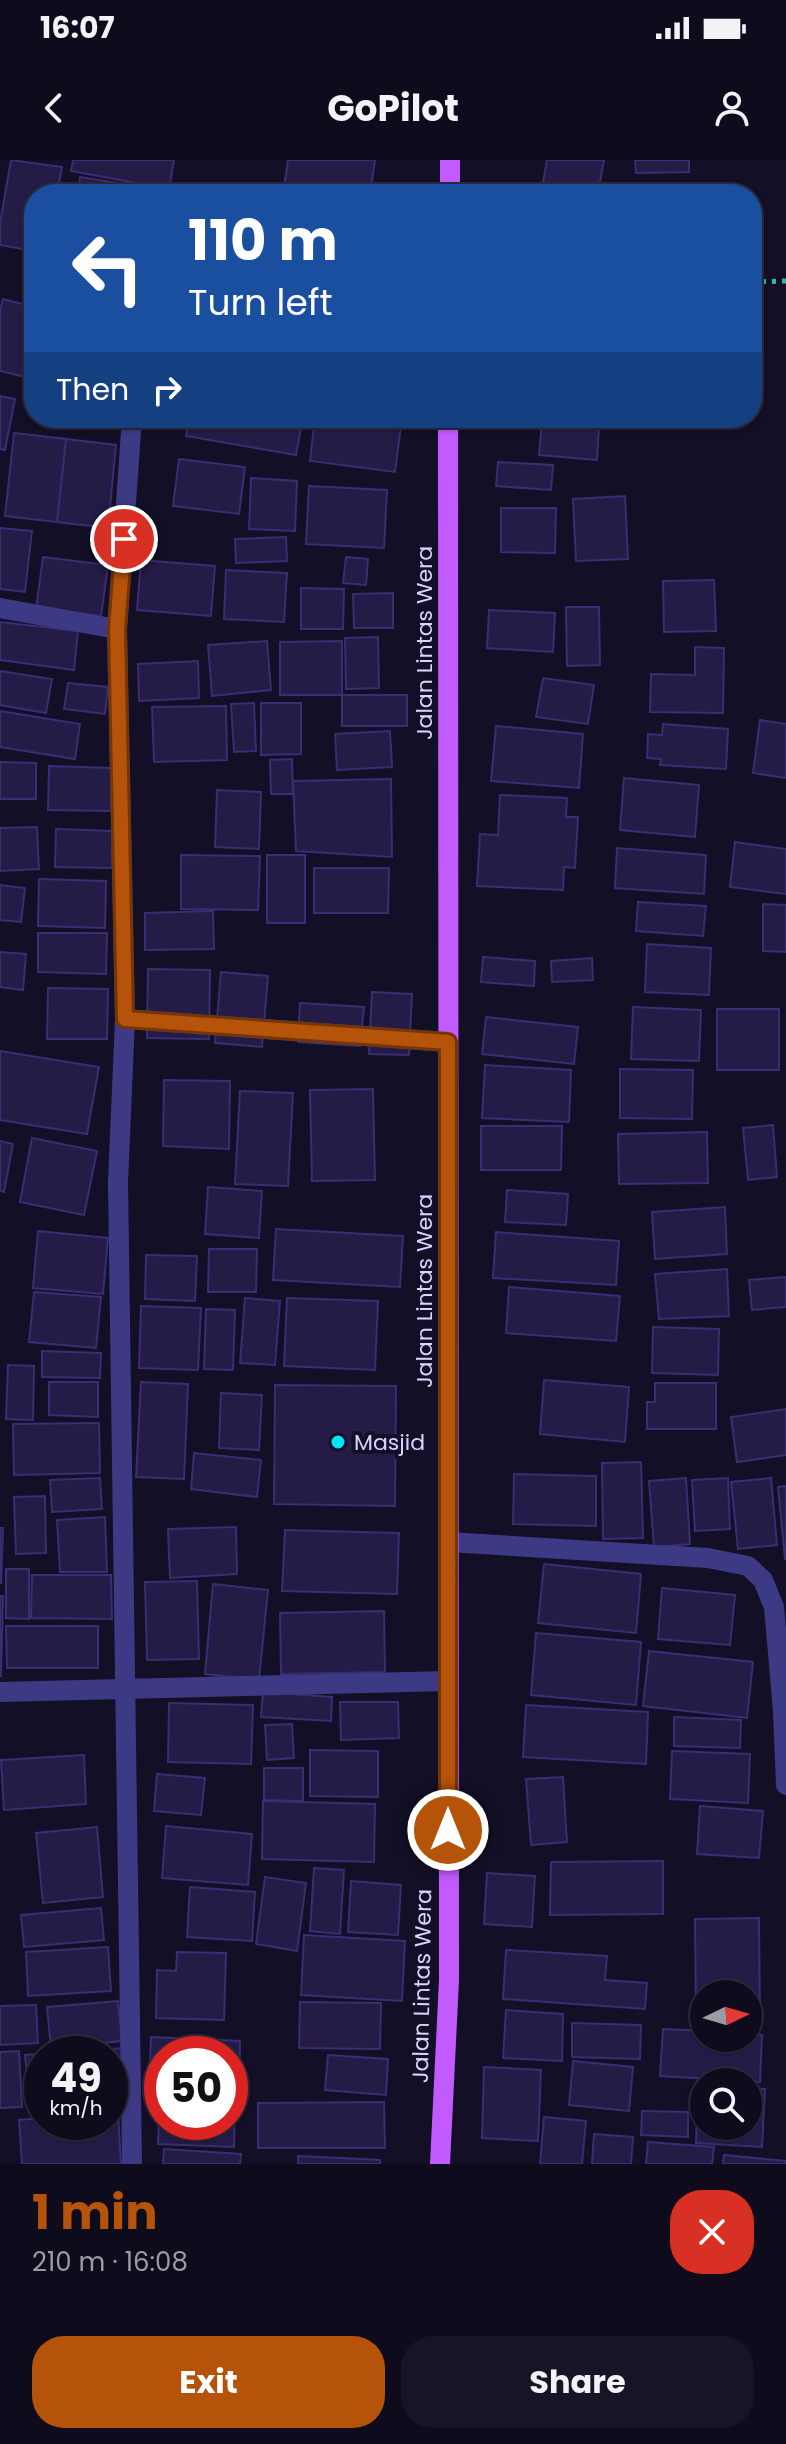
<!DOCTYPE html>
<meta charset="utf-8">
<style>
:root{--surface:#0e0b1c;--page:#171425;--text:#f1f3f6;--muted:#9b9ba3;--line:#2e2b3b;--accent:#b45309}
body{margin:0;font-family:Poppins,sans-serif;background:var(--page);color:var(--text);height:100vh;display:flex;flex-direction:column;font-size:30px;white-space:nowrap}
*{box-sizing:border-box;margin:0}
p{font-size:26px;color:var(--muted)}
.icon{flex:none;width:44px;height:44px;fill:none;stroke:currentColor;stroke-width:2;stroke-linecap:round;stroke-linejoin:round}
.map{position:relative;height:2004px;overflow:hidden}
.sheet{display:flex;flex-direction:column;background:var(--surface);flex:1}
.sheet>*{flex:none}
.banner{position:absolute;left:24px;top:24px;width:738px;height:244px;border-radius:32px;box-shadow:0 2px 6px #0004,0 0 0 2px var(--line);background:#1a4fa0;color:#fff;overflow:hidden}
.needle{width:52px;rotate:85deg}
.fabs{position:absolute;left:690px;top:1820px;display:grid;gap:16px}
.fabs a{display:grid;place-items:center;width:72px;height:72px;border-radius:50%;background:var(--surface);box-shadow:0 2px 6px #0004,0 0 0 2px var(--line);font-size:40px}
.speed{position:absolute;left:24px;top:1876px;display:flex;gap:16px;font-size:40px;font-weight:700;text-align:center}
.speed>*{display:grid;place-content:center;width:104px;height:104px;border-radius:50%;background:var(--surface);box-shadow:0 2px 6px #0004,0 0 0 2px var(--line);line-height:1}
.speed small{font-size:20px;font-weight:400}
.speed .limit{border:12px solid #d22;background:#fff;color:#111}
.pin{position:absolute;display:grid;place-items:center;width:68px;height:68px;color:#fff;margin:-34px;border:4px solid #fff;border-radius:50%;box-shadow:0 2px 8px #0007}
.me{position:absolute;width:88px;margin:-44px;rotate:0deg;stroke-linejoin:round;filter:drop-shadow(0 0 6px #0008)}
.turn{display:flex;align-items:center;gap:28px;height:168px;padding:0 32px;font-size:36px}
.turn .icon{width:104px;height:104px;stroke-width:2.5}
.turn b{display:block;font-size:56px;line-height:68px}
.then{display:flex;align-items:center;height:76px;padding:0 32px;background:#0003;gap:16px;font-size:30px}
.round{display:grid;place-items:center;flex:none;width:84px;height:84px;border-radius:32px;background:var(--page)}
.summary{display:flex;align-items:center;justify-content:space-between;height:136px;padding:0 32px}
h1{font-size:48px;font-weight:700;line-height:60px;color:var(--accent)}
.cta{display:flex;gap:16px;margin-top:auto;padding:16px 32px}
.cta a{flex:1;height:92px;border-radius:32px;background:var(--accent);color:#fff;font-size:32px;font-weight:700;line-height:92px;text-align:center}
.cta a+a{background:var(--page);color:var(--text)}
.status{display:flex;justify-content:space-between;align-items:center;height:56px;padding:0 40px;background:var(--surface);direction:ltr}
.status svg{height:22px;fill:currentColor}
header{display:flex;justify-content:space-between;align-items:center;height:104px;padding:0 32px;background:var(--surface);font-size:36px;font-weight:700}
.map>svg:first-child{display:block}
.building{fill:#241b47;stroke:#3b2d73;stroke-width:2}
.lines{fill:none;stroke-linecap:round;stroke-linejoin:round}
.path{stroke:#2fb8b0;stroke-width:5;stroke-dasharray:4 6;stroke-linecap:butt}
.minor{stroke:#3d3a85;stroke-width:20}
.major{stroke:#c25bff;stroke-width:20}
.route-casing{stroke:#753606;stroke-width:20}
.route{stroke:#b45309;stroke-width:14}
.poi-dot{fill:#00e5ff;stroke:#130f26;stroke-width:3}
.labels{text-anchor:middle;dominant-baseline:central;stroke-width:8;stroke-linejoin:round;paint-order:stroke}
.street-label{font-size:22px;fill:#d9d4ff;stroke:#130f26}
.poi-label{font-size:22px;fill:#d9d4ff;stroke:#130f26;text-anchor:start}
</style>
<div class="status"><b>16:07</b><svg viewBox="0 0 49 12"><path d="M0 12V9h3v3zM5 12V6h3v6zM10 12V3h3v9zM15 12V0h3v12zM26 1h20v11H26zM47 4h2v5h-2z"/></svg></div>
<header><svg class="icon" aria-label="back" viewBox="0 0 24 24"><path d="M15 5l-7 7 7 7"/></svg>GoPilot<svg class="icon" aria-label="person" viewBox="0 0 24 24"><circle cx="12" cy="8" r="4"/><path d="M4 21q1-7 8-7t8 7"/></svg></header>
<div class="map">
<svg width="786" height="2004" viewBox="0 0 786 2004">
<rect width="100%" height="100%" fill="#130f26"/>
<path class="building" d="M11,0L62,7L57,34H34V91L0,85V63Z
M73,0H174L169,29L71,11Z
M288,0H375L370,34H317L284,28Z
M547,0H604L598,33L543,22Z
M635,0H689V12L636,13Z
M80,17L125,24L123,34H78Z
M3,139L34,147V219L0,211V150Z
M0,236L15,239L5,290L0,289Z
M58,258H114L113,268L57,265Z
M190,258H303L296,295L186,276Z
M315,258H402L395,312L310,301Z
M542,261L599,266L597,300L539,295Z
M14,273L66,279L57,362L5,356Z
M66,279L116,285L108,368L57,362Z
M179,299L245,307L239,354L173,346Z
M498,302L553,305L551,330L496,326Z
M251,318L297,321L295,371L249,369Z
M309,326L387,330L384,388L306,384Z
M625,336L628,399L576,401L573,339Z
M501,348H556L555,393L501,392Z
M0,368L32,371L25,432L0,429Z
M286,377L287,401L236,403L235,379Z
M43,397L108,405L101,456L36,449Z
M346,397L368,399L366,425L343,423Z
M141,400L215,406L211,456L137,450Z
M226,410L287,413L284,462L224,459Z
M714,420L716,471L664,472L663,421Z
M301,428L344,429L343,469H301Z
M393,433V468H354L353,434Z
M566,447H599L600,505L567,506Z
M489,450L555,453L553,492L487,488Z
M0,462L78,471L74,510L0,500Z
M378,477L379,528L346,529L345,478Z
M267,481L271,530L212,536L208,485Z
M342,481V535H280V482Z
M695,487L724,488L723,553L650,552L651,514L695,515Z
M198,501L199,538L139,541L138,504Z
M0,511L52,519L46,553L0,545Z
M543,518L594,525L588,564L536,557Z
M68,523L108,527L105,554L64,549Z
M342,535H407V566H342Z
M254,543L256,591L234,592L231,544Z
M261,543H301V594L261,595Z
M226,546L227,600L154,602L152,547Z
M0,551L80,564L75,599L0,587Z
M760,560L786,564V618L753,613Z
M663,564L728,569L726,609L660,605L661,599L647,598L648,574L662,575Z
M496,566L583,574L579,628L491,621Z
M390,571L392,607L337,610L335,574Z
M292,599L293,634H271L270,600Z
M0,602L36,603V639H0Z
M49,606L112,608L111,651L48,650Z
M624,618L699,625L695,677L620,670Z
M391,619L392,697L296,691L293,621Z
M217,630L261,632L259,689L215,687Z
M500,635L567,638L566,657H578L575,708L564,707L563,730L477,726L480,674L498,675Z
M37,667L39,709L0,711V668Z
M56,669L112,671V708L55,707Z
M735,682L786,689V734L730,727Z
M617,688L706,695L704,734L615,728Z
M181,695L260,696L258,750L181,749Z
M267,695H305V763H267Z
M314,708H389L388,753H314Z
M39,719L106,721L105,768L38,766Z
M0,725L25,728L21,762L0,760Z
M638,742L706,746L703,776L636,771Z
M763,744L786,745V792L763,791Z
M213,751L214,789L145,790V753Z
M38,773H107L106,814L38,812Z
M647,784L711,788L709,835L645,832Z
M0,792L26,794L23,830L0,827Z
M483,797L535,801L534,826L481,822Z
M592,798L593,820L552,822L551,801Z
M148,809L210,810L209,879L147,878Z
M221,812L268,816L262,887L215,883Z
M48,828L108,829L107,879H47Z
M372,832L412,834L409,895L369,894Z
M300,843L364,847L360,886L298,882Z
M633,847L701,850L699,901L631,899Z
M717,849H779V910H717Z
M486,857L578,867L574,904L482,894Z
M0,891L99,907L87,974L0,960Z
M485,905L571,910L569,962L482,958Z
M620,909L693,910L692,959L620,958Z
M164,920L230,921L229,989L163,986Z
M373,929L375,1020L312,1021L310,930Z
M240,931L293,933L288,1026L235,1024Z
M773,965L777,1017L748,1020L743,968Z
M481,966H562L561,1010H481Z
M707,972L708,1023L619,1024L618,974Z
M32,978L97,991L84,1055L20,1042Z
M0,981L13,984L4,1032L0,1031Z
M208,1027L262,1031L259,1078L205,1074Z
M507,1030L568,1034L566,1065L505,1062Z
M725,1047L727,1094L655,1099L652,1052Z
M276,1069L403,1076L400,1127L273,1120Z
M38,1071L108,1078L103,1134L33,1128Z
M496,1072L619,1081L616,1125L493,1118Z
M209,1089H257L256,1132H208Z
M146,1095L197,1096L195,1141L145,1139Z
M727,1109L729,1156L659,1159L655,1114Z
M786,1117V1147L752,1150L749,1120Z
M509,1127L620,1136L616,1181L506,1173Z
M34,1132L101,1137L96,1188L29,1182Z
M245,1138L280,1141L275,1205L240,1203Z
M287,1138L378,1141L375,1210L284,1206Z
M141,1146L201,1148L198,1210L139,1208Z
M206,1149L235,1150L233,1210L204,1209Z
M653,1167L719,1169L718,1215L652,1213Z
M42,1191L101,1193L100,1218L42,1217Z
M8,1205L34,1206L33,1260L6,1259Z
M544,1220L629,1227L625,1282L540,1274Z
M49,1222H98V1257L49,1255Z
M141,1222L188,1224L184,1319L136,1317Z
M655,1223H716V1269H647V1242H655Z
M275,1225L396,1226L395,1346L274,1344Z
M221,1233L262,1235L259,1290L219,1288Z
M786,1249V1295L737,1302L731,1257Z
M99,1263L100,1313L14,1315L13,1264Z
M194,1293L261,1300L257,1337L191,1329Z
M641,1302L643,1378L603,1379L602,1303Z
M514,1314L596,1316V1366L513,1364Z
M100,1318L102,1349L52,1352L50,1320Z
M686,1318L690,1384L654,1387L649,1321Z
M728,1318L730,1369L695,1371L692,1320Z
M771,1318L777,1385L738,1389L731,1322Z
M786,1326V1399H785L778,1327Z
M45,1336L46,1393L16,1394L14,1337Z
M105,1357L107,1412H60L57,1360Z
M236,1367L237,1414L170,1418L168,1369Z
M0,1368H3L1,1423H0Z
M285,1370L399,1373L397,1434L282,1431Z
M544,1404L641,1414L636,1473L538,1463Z
M6,1409H29V1459L6,1458Z
M32,1415H111L112,1459L31,1458Z
M197,1421L199,1499L147,1500L145,1422Z
M213,1424L268,1430L259,1520L205,1514Z
M662,1428L735,1435L730,1485L658,1479Z
M0,1436H3L1,1516H0Z
M384,1451L385,1512L281,1514L280,1453Z
M6,1466H98V1508H7Z
M536,1473L641,1482L636,1545L531,1535Z
M649,1491L753,1502L747,1558L643,1546Z
M263,1532L332,1537L331,1561L261,1557Z
M340,1542H398L399,1578L341,1580Z
M169,1543L253,1545L251,1604L168,1602Z
M526,1545L648,1552L646,1604L523,1597Z
M674,1557L741,1560L740,1588L674,1586Z
M292,1564L294,1598L267,1600L265,1565Z
M310,1590L378,1591V1637L310,1636Z
M672,1591L750,1594L748,1643L670,1639Z
M84,1595L86,1644L4,1650L1,1600Z
M264,1608H303V1641L264,1640Z
M157,1614L205,1618L201,1655L154,1651Z
M563,1617L567,1682L531,1685L526,1619Z
M263,1641L375,1644L374,1702L262,1699Z
M700,1646L763,1651L759,1698L697,1694Z
M166,1666L252,1674L248,1725L162,1718Z
M97,1667L103,1737L43,1743L36,1673Z
M663,1701V1754L550,1755L551,1702Z
M314,1708L344,1710L340,1774L310,1771Z
M487,1713L535,1716L532,1767L484,1764Z
M265,1717L306,1723L297,1791L256,1784Z
M351,1721L401,1725L398,1775L348,1772Z
M190,1727L255,1732L252,1781L187,1777Z
M101,1748L104,1780L24,1787L21,1755Z
M759,1758L760,1863H748V1834H704V1863H696L695,1759Z
M304,1775L405,1781L402,1841L301,1835Z
M108,1787L111,1831L28,1836L26,1792Z
M506,1790L607,1796L605,1820L647,1823L645,1849L503,1839Z
M177,1792L226,1793L224,1860L156,1858L157,1810L176,1811Z
M118,1841L122,1881L51,1888L47,1847Z
M300,1842L381,1843L380,1889L299,1888Z
M36,1845L38,1883L0,1885V1846Z
M506,1850L563,1854L562,1901L503,1898Z
M572,1863L641,1865L640,1899L572,1897Z
M663,1869L704,1871V1878H748V1874L762,1875L760,1922L660,1916Z
M151,1877L240,1881L239,1931H230V1894H162V1927H149Z
M123,1888L127,1941L110,1942V1894H42V1947L30,1948L25,1895Z
M19,1891L22,1947L0,1948V1892Z
M328,1895L388,1899L386,1935L325,1930Z
M573,1901L633,1907L629,1951L569,1945Z
M484,1907L541,1910L538,1981L482,1978Z
M698,1926H704V1966H748V1928L765,1929L762,1987L696,1983Z
M160,1935H162V1962H230V1937H235L234,1987L158,1984Z
M384,1942L385,1988H258V1943Z
M642,1951L688,1952V1977L641,1975Z
M118,1953L121,2004H22L19,1960L42,1958V1962H110V1954Z
M544,1957L586,1961L582,2004H540Z
M594,1974L633,1977L631,2004H592Z
M648,1982L714,1987L712,2004H646Z
M164,1989L241,1994L240,2004H163Z
M724,1995L786,2001V2004H723Z
M298,1996L380,2000V2004H298Z"/>
<g class="lines">
<path class="path" d="M752,122L786,121"/>
<path class="minor" d="M0,448L117,469
M125,859L448,882
M448,1382L708,1398L748,1406L763,1420L774,1447L783,1551L786,1625
M0,1532L448,1521
M132,2004L118,1022L125,859L117,469L132,258"/>
<path class="major" d="M450,0V34
M440,2004L449,1820L448,258"/>
</g>
<g class="lines">
<g class="route-casing">
<path id="route" d="M124,379L117,469L125,859L448,882V1670"/>
</g>
<use href="#route" class="route"/>
</g>
<circle class="poi-dot" cx="338" cy="1282" r="8"/>
<g class="labels">
<g class="street-label">
<text transform="translate(424 483) rotate(-90)">Jalan Lintas Wera</text>
<text transform="translate(424 1131) rotate(-90)">Jalan Lintas Wera</text>
<text transform="translate(422 1826) rotate(-89)">Jalan Lintas Wera</text>
</g>
<g class="poi-label">
<text x="354" y="1282">Masjid</text>
</g>
</g>
</svg>
<div class="fabs">
<a><svg class="needle" viewBox="-14 -14 28 28"><path d="M0-13l5 13h-10z" fill="#e53935"/><path d="M0 13l5-13h-10z" fill="#9b9ba3"/></svg></a>
<a><svg class="icon" aria-label="search" viewBox="0 0 24 24"><circle cx="10" cy="10" r="6"/><path d="M15 15l6 6"/></svg></a>
</div>
<div class="speed"><div>49<small>km/h</small></div><div class="limit">50</div></div>
<div class="pin" style="left:124px;top:379px;background:#d93025"><svg class="icon" aria-label="arrive" viewBox="0 0 24 24"><path d="M6 21V4h12l-3 4 3 4H6"/></svg></div>
<svg class="me" style="left:448px;top:1670px" viewBox="-20 -20 40 40"><circle r="17" fill="#b45309" stroke="#fff" stroke-width="3"/><path d="M0-11L8 9 0 5-8 9z" fill="#fff"/></svg>
<div class="banner">
<div class="turn"><svg class="icon" aria-label="left" viewBox="0 0 24 24"><path d="M17 20v-9H6M10 6l-5 5 5 5"/></svg><div><b>110 m</b>Turn left</div></div>
<div class="then">Then<svg class="icon" aria-label="right" viewBox="0 0 24 24"><path d="M7 20v-9h11M14 6l5 5-5 5"/></svg></div>
</div>
</div>
<section class="sheet">
<div class="summary"><div><h1>1 min</h1><p>210 m · 16:08</p></div><a class="round" style="background:#d93025;color:#fff"><svg class="icon" aria-label="close" viewBox="0 0 24 24"><path d="M6 6l12 12M18 6L6 18"/></svg></a></div>
<div class="cta"><a>Exit</a><a>Share</a></div>
</section>
